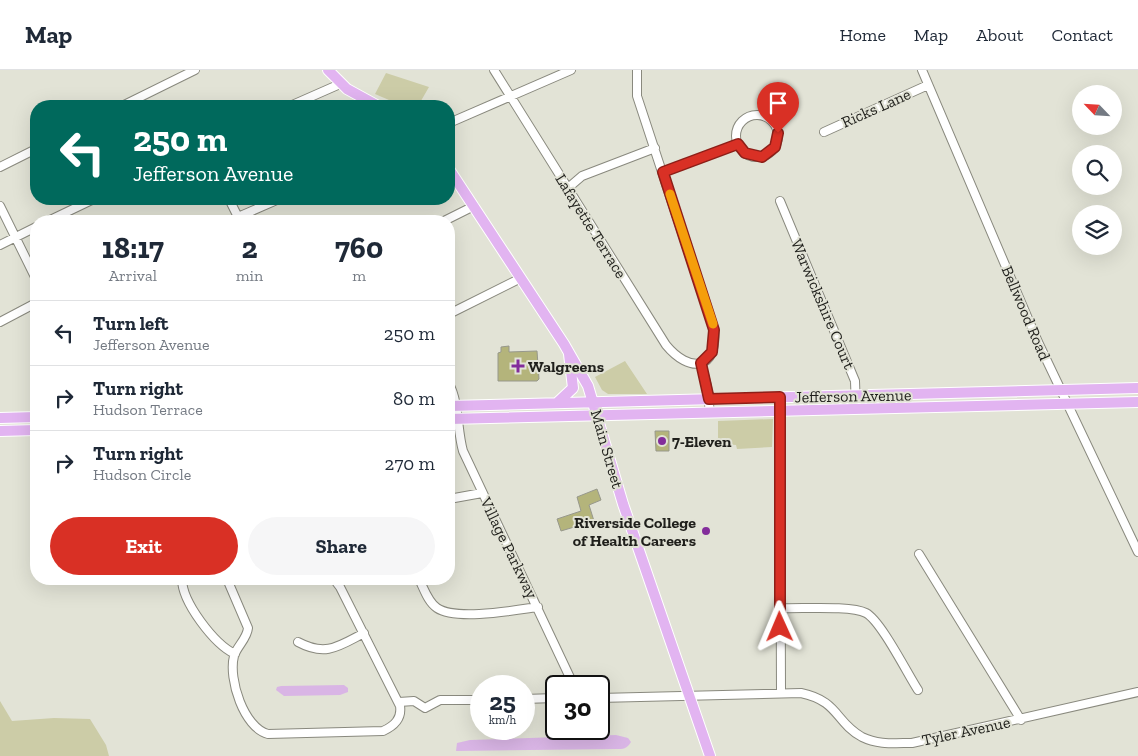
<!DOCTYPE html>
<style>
:root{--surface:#fff;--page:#f6f6f7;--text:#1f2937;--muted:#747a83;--line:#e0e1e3;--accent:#d93025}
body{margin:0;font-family:"Zilla Slab",serif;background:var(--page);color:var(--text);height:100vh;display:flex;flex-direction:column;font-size:19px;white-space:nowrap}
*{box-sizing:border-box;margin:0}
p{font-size:16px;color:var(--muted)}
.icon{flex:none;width:28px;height:28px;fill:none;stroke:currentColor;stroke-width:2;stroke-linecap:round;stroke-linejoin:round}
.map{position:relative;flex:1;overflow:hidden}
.sheet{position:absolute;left:30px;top:145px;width:425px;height:370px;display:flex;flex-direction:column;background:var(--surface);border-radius:20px;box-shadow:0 5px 20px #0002}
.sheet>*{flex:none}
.banner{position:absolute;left:30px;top:30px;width:425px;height:105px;border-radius:20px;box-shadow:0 5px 20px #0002;background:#00695c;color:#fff;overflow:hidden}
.needle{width:32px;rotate:295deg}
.controls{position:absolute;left:1072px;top:15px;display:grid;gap:10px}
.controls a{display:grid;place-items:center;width:50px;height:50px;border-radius:50%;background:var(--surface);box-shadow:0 5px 20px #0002;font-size:25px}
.speed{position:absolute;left:470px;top:605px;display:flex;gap:10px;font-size:25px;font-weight:700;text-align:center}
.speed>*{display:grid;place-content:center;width:65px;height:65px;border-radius:50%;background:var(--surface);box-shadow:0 5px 20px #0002;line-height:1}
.speed small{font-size:12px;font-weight:400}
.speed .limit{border:2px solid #111;border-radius:8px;background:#fff;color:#111}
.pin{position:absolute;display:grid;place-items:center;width:42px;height:42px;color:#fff;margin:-51px -21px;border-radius:50% 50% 50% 0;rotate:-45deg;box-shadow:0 0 5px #0007}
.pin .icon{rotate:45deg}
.me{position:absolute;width:55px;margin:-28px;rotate:359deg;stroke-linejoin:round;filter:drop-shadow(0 0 4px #0008)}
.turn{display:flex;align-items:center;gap:18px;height:105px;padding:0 20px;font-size:22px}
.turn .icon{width:65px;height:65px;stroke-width:2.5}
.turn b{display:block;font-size:35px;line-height:42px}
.eta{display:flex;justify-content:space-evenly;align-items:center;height:85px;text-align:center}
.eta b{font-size:30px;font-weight:800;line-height:35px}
.action{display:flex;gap:10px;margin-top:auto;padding:10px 20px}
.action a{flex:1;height:58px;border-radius:30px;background:var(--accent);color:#fff;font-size:20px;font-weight:800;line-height:58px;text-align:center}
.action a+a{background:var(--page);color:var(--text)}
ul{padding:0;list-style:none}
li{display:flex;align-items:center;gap:15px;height:65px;padding:0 20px;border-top:1px solid var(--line)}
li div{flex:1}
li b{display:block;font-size:19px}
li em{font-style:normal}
header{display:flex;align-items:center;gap:30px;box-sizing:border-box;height:70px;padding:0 25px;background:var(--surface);border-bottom:1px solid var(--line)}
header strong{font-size:24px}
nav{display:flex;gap:28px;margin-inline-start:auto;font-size:18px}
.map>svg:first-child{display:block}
.green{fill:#cccca7}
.water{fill:#d9b5e5}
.building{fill:#b4b47b;stroke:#97988c}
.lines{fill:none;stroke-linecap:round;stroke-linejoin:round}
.minor-casing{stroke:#89897e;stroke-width:10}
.major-casing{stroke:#fff;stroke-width:12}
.minor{stroke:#fff;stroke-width:8}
.major{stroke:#e2b4f1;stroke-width:10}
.route-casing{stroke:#8d1f18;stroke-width:12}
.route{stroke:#d93025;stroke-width:9}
.slow{stroke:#f59e0b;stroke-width:9}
.poi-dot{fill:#832d9b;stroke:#e2e3d6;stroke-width:2}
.labels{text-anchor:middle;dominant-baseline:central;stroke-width:4;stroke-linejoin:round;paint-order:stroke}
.street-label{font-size:16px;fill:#1f1f1b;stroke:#e2e3d6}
.poi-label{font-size:16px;font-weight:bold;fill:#1f1f1b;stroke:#e2e3d6;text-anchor:start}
</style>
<header>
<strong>Map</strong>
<nav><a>Home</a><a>Map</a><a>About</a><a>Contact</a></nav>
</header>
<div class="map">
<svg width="1138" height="686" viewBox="0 0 1138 686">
<rect width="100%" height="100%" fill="#e2e3d6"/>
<path class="green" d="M386,3L429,17L418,36H403L375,24Z
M625,291L647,324H608L602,320L595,307Z
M773,349L772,377L737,379L736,375L724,374L718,378V351Z
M0,631L12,651L54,648L90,649L106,675L109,686H0Z"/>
<path class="water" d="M344,615L348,618V622L340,625L284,626L276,620L277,617L281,616Z
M616,665L628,668L631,672C627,679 623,679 616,679L456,681L457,673L470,670Z"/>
<path class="building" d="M509,276V282L537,281L539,309L537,311H498V283L501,282V277Z
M655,361H669V381H656Z
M597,419L601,430L589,435L594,451L561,461L557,449L581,441L577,427Z"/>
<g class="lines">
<g class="minor-casing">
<path id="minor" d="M494,0L666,275C689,303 718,301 714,260L637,26V0
M922,0L1038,272L1138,482
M122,36L195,0
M290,36L340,14
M736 66a21 21 0 1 1 42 0a21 21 0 1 1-42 0Z
M449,53L571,0
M824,62L928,15
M0,97L36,79
M663,102L738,74
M568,118L582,106L655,78
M229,129L240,151
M780,131L855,311L856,339
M0,136L36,209
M238,147L279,129
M48,151L94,129
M444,151L474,136
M0,175L36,157
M449,244L521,208
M0,252L36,233
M701,293L707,316L710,343
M449,314C459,332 457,360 463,381L574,616
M780,327L781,623
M449,429L482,423
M919,484L1021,650
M182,509C182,532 214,574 235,584
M227,509L248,558C247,569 237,576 234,586C228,609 244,658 268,664L383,661C394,656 402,649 400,636L340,517L334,509
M419,509C424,519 428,532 437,538C456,551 516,540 538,537
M780,538C799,539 851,535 866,543C881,551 907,603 918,620
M298,572C326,587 339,576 364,563
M599,628L801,623C839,631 835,652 862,667C878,675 895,673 912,673L1138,622
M524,629L556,628
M399,632L414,631L425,638L440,630H481"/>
</g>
<g class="major-casing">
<path id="major" d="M328,0L347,19L378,36
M449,99L564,274L588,316L623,434L710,686
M557,333L573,318L569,284
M449,336L1138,318
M0,348L36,347
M449,349L1138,332
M0,361L36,360"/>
</g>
<use href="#minor" class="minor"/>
<use href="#major" class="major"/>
</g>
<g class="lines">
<g class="route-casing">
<path id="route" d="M778,63L775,77L762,87L745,83L738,74L663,102L714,260L712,282L701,293L709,329L780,327V557"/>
</g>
<use href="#route" class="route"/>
<path class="slow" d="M670,124L713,254"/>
</g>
<g class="poi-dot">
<path d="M515.5 288.5h5v5h5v5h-5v5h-5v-5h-5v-5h5z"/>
<circle cx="662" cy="371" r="5"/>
<circle cx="706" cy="461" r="5"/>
</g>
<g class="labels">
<g class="street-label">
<text transform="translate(876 38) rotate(-24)">Ricks Lane</text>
<text transform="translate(591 156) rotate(58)">Lafayette Terrace</text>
<text transform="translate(823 234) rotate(67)">Warwickshire Court</text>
<text transform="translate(1026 243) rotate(67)">Bellwood Road</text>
<text transform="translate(853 326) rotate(-1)">Jefferson Avenue</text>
<text transform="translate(607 379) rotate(74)">Main Street</text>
<text transform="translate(509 478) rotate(64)">Village Parkway</text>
<text transform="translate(966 661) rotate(-12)">Tyler Avenue</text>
</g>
<g class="poi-label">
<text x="528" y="296">Walgreens</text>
<text x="672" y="371">7-Eleven</text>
<text x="696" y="452" text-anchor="end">Riverside College<tspan x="696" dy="18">of Health Careers</tspan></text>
</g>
</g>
</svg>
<div class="controls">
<a><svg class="needle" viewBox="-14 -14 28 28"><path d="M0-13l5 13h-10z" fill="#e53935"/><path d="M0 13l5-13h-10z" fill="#747a83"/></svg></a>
<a><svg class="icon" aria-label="search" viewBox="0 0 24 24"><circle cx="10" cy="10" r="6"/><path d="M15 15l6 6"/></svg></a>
<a><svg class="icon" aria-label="layers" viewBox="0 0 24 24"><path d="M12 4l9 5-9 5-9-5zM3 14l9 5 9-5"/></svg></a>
</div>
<div class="speed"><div>25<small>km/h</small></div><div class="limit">30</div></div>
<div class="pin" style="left:778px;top:63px;background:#d93025"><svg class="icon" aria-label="arrive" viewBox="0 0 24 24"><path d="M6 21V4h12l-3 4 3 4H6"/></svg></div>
<svg class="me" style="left:780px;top:557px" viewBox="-20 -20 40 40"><path d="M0-17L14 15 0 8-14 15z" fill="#d93025" stroke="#fff" stroke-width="4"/></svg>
<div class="banner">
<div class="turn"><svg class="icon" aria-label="left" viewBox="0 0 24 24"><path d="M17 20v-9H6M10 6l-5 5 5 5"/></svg><div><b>250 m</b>Jefferson Avenue</div></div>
</div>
<section class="sheet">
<div class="eta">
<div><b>18:17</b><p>Arrival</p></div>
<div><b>2</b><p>min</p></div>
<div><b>760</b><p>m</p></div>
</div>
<ul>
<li><svg class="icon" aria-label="left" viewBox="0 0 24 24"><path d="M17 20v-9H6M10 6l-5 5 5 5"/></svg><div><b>Turn left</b><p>Jefferson Avenue</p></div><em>250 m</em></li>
<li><svg class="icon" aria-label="right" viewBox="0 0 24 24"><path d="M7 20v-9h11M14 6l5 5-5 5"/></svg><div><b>Turn right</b><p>Hudson Terrace</p></div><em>80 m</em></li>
<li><svg class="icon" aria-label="right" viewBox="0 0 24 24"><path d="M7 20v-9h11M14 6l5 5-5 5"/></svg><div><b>Turn right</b><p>Hudson Circle</p></div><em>270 m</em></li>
</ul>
<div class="action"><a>Exit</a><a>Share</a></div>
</section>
</div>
